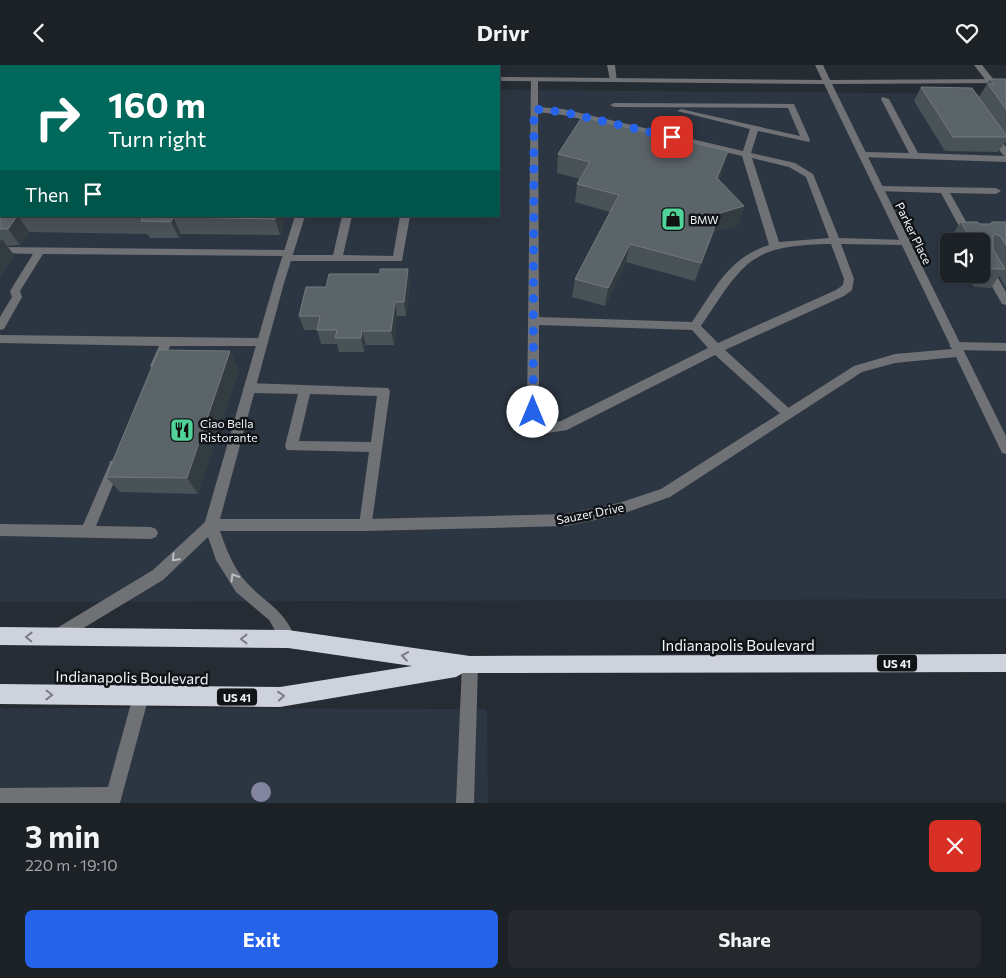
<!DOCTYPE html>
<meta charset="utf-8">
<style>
:root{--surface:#1c2126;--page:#25292e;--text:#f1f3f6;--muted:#a0a3a7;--line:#3a3e43;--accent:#2563eb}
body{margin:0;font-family:Commissioner,sans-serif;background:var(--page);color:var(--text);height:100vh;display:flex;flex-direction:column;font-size:19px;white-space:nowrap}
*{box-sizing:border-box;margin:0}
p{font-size:16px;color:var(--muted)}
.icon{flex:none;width:28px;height:28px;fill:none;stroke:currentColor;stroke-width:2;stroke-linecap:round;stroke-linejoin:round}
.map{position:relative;height:738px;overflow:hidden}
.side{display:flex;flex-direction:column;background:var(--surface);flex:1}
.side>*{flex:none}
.guide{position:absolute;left:0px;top:0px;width:500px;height:152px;box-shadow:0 2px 12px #0003,0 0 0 1px var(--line);background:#00695c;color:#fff;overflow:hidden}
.fabs{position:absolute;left:940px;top:168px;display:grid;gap:10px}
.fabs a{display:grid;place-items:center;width:50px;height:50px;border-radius:8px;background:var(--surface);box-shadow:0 2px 12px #0003,0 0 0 1px var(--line);font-size:25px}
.pin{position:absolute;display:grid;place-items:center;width:42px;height:42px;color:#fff;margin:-21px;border-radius:10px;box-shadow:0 2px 8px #0006}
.me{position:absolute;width:55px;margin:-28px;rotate:0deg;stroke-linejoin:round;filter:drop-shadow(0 0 4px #0008)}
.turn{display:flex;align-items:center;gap:18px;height:105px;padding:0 25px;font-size:22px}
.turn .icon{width:65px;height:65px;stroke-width:2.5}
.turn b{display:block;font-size:35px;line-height:42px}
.then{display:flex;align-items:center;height:48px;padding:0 25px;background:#0003;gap:10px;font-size:19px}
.round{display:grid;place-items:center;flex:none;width:52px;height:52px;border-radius:8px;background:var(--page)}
.head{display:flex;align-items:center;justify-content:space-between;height:85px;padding:0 25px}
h1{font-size:30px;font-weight:700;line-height:38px}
.primary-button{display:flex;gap:10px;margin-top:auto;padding:10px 25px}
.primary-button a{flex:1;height:58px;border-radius:8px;background:var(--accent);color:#fff;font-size:20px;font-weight:700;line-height:58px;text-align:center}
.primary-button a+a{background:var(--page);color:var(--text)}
header{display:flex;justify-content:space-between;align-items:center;height:65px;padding:0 25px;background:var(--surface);font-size:22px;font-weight:700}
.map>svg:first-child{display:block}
.built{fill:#2c3642;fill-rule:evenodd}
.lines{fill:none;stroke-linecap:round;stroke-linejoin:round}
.lane{fill:#6f7175;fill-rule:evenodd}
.street{fill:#6f7175;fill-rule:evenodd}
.highway{fill:#ced2dd;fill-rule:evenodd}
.tree{fill:#83849e}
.wall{fill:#495257}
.shaded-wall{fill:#333c41}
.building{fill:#5b6469;stroke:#727a7f}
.oneway{stroke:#bcc0c4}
.oneway2{stroke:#797c84}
.route{stroke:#2563eb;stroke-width:9;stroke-dasharray:0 16.2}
.labels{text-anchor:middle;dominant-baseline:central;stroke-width:5;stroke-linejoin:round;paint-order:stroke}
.far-poi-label{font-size:11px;fill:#f0f4f9;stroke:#111417;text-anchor:start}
.shield{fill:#111417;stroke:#adb1b5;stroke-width:1}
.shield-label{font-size:11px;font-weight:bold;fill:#f0f4f9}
.street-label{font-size:12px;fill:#f0f4f9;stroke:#111417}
.poi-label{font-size:12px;fill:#f0f4f9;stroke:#111417;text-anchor:start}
.near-street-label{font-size:15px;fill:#f0f4f9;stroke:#111417}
</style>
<header><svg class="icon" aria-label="back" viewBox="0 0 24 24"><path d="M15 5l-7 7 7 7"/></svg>Drivr<svg class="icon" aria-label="heart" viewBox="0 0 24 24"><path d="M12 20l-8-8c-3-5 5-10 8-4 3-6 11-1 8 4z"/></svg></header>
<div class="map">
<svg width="1006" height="738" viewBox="0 0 1006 738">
<rect width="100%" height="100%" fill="#262c33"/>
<path class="built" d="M499,25L1006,29V534L0,537V67L1,151H499ZM949,176H981V209H949Z
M0,643L487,644L488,738H0Z"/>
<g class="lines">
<path class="lane" d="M607,0H615L617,17L610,15Z
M815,0H823L831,17L830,19H824Z
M974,0H982L994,15L993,17H987Z
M531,12L538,14V42L563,44L743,86L750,64L677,46L681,44L800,71L788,43L614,42L610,40L614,38L794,39L810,75L809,77L758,66L751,88L795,98L813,109L839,173L908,175V179L904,180L841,179L854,214L852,225L844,231L725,285L792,346L794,349L792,352H784L715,290L567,365L548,368L534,363L527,347ZM538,47L563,50L742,91L769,180C728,193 715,224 692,257L539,252ZM752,93L789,102L806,112L829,173L779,177ZM831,179L844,214L843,220L836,225L718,278L701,261C744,197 749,180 831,179ZM539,260L692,265L708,283L561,356L548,358L543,356L539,347Z
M882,32L889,34L918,88L1006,91V97L860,92L859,90L863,87L909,88L881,34Z
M0,80H1V86H0Z
M879,121L996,123L1001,126L996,129L950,128L977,176H967L941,128L876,126L874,124Z
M342,151H352L343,190L393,191L400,151H410L402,196H287L283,195V191L43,189L20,226L22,232L4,264L0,265V252L12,232L10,226L33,189L0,188V182L288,185L292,186V190H333Z
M981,189L985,190L1006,227V240L1002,239L981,202Z
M0,270L262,273L268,277L262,281H170L160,304L156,305L150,301L159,281L0,278Z
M955,277L1006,278V286L955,285L949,281Z
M249,318L388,323L390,326L371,464L366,466L361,464L359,460L369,387L287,385L285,381L298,329L249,328L243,323ZM310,329L377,331L371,377L299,376Z
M115,395L120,396L121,400L96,461L151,462L156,464L158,468L156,472L151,474L0,471V459L83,460L109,400L110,396Z
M470,592L475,595L478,600L474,738H456L462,600L465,595Z
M141,623L147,625L149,631L120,738H0V723L108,722L133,631L135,625Z"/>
<path class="street" d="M155,0H163L164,1H156Z
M499,12L827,15L1006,14V18L832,19L1006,371V389L1002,388L956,292L895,298L862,307L670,432L619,450L566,461L366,466H220C226,484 234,504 247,518C268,540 283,543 296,574L293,579L288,582L283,579L269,555L236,527L216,495L208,472L163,515L62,576L57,578L52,576L49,571L52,566L153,505L205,457L274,218L295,151H305L284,218L220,454H366L566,449L619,438L661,424L854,301L895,289L952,284L824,19L499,16Z
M989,67H995L1006,82V91L1003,90L989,71Z"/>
<path class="highway" d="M0,562L288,565L470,591L1006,589V607L463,608L456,612L280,642L0,639V619L280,622L412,601L288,583L0,580Z"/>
</g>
<circle class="tree" cx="261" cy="727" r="10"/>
<path class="wall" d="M990,14H1006V79L1005,77L998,87L945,86L914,36L921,22L979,32Z
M558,89L723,105L719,115L744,141L738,160L714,167L695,216L626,197L605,241L572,232L575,214L610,147L575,137L577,119L580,114L557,108Z
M0,116L1,151H286L280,170L181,169L179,173H150L147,169L29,167L20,180L7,181L14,190L0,212Z
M961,157L980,159H990L1006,157V223L999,211L991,223L974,222L966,209H981V176H949L948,175Z
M410,218L406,251H397L394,280H366L364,287H339L337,279H321L317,265H304L299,251L326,222Z
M239,304L198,429L120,427L106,412Z"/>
<path class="shaded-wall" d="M728,86L723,105L712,132L717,113Z
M744,141L738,160L714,167L695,216L701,198L720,148Z
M17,151H18L29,167L20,180L8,164Z
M276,151H286L280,170L275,154Z
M173,152L181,169L179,173L171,157Z
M2,174L14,190L0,212V176Z
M630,179L626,197L605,241L608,223Z
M408,204L410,218L406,251L404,237Z
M395,237L397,251L394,280L391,266Z
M362,266L366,280L364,287L361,273Z
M230,286L239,304L198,429L187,413Z"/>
<path class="building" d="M990,14H1006V44L988,19H994Z
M921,22L972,23L1006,70V72H953Z
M582,52L728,86L717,113L744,141L720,148L701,198L630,179L608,223L575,214L619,130L577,119L590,97L558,89Z
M1,114V151H17L8,164H0V116Z
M79,151H276L275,154L173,152L171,157L141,156L143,152Z
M961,157H977L980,159H990L992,157H1006V180L1000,171L995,169L993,171V184L1005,204H987L981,193V176H972Z
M380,204H408L404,237H395L391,266H362L361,273H335L337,265H317L320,251H299L306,222H326L329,209H380Z
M159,285L230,286L187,413L106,412Z"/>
<defs><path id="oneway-chevron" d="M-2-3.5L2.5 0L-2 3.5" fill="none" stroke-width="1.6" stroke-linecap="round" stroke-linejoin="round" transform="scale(1.25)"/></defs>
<g class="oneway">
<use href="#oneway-chevron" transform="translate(175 493) rotate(135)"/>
<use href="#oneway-chevron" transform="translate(234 512) rotate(-121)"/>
</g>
<g class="oneway2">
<use href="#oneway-chevron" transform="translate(29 572) rotate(-179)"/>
<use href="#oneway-chevron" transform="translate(244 574) rotate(-180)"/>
<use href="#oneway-chevron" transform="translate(405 591) rotate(-172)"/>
<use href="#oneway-chevron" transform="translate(49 630) rotate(1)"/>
<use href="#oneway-chevron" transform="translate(281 631) rotate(-5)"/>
</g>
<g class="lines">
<path class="route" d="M533,347L534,44L563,47L672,72"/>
</g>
<defs>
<g id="shop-square" transform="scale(1.25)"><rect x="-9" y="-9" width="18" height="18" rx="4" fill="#50d398" stroke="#111417"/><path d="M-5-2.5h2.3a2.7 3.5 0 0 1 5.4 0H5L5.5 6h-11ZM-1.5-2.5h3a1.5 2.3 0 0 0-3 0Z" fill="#111"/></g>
<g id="restaurant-square" transform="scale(1.25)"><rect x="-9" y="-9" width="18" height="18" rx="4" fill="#50d398" stroke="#111417"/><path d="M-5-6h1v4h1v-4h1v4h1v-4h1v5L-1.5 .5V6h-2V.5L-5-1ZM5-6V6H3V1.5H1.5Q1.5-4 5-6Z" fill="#111"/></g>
</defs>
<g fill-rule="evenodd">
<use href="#shop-square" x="673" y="154"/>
<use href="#restaurant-square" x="182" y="365"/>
</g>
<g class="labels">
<g class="far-poi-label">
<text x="690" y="154">BMW</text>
</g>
<g class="shield">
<rect x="877" y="589.5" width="40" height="17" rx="4"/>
<rect x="217" y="623.5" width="40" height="17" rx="4"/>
</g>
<g class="shield-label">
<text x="897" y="598">US 41</text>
<text x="237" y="632">US 41</text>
</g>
<g class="street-label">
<text transform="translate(914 168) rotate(64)">Parker Place</text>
<text transform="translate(590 448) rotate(-11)">Sauzer Drive</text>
</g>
<g class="poi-label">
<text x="200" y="358">Ciao Bella<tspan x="200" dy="14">Ristorante</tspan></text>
</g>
<g class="near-street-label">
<text x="738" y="580">Indianapolis Boulevard</text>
<text transform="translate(132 612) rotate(1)">Indianapolis Boulevard</text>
</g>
</g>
</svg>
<div class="fabs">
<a><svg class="icon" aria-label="sound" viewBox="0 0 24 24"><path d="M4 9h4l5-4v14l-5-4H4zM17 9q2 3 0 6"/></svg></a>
</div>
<div class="pin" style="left:672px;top:72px;background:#d93025"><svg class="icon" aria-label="arrive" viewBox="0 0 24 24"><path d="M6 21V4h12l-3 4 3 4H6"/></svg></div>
<svg class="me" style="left:533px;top:347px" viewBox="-20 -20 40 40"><circle r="19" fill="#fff"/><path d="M0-13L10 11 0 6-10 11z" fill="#2563eb"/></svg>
<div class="guide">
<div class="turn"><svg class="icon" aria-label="right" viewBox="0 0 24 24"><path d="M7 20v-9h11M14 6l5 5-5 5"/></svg><div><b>160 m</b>Turn right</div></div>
<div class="then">Then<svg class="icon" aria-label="arrive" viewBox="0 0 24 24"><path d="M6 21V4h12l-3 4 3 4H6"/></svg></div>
</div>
</div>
<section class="side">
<div class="head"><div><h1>3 min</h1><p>220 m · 19:10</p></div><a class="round" style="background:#d93025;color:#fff"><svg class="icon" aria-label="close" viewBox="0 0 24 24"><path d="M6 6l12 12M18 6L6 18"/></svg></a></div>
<div class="primary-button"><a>Exit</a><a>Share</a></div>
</section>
